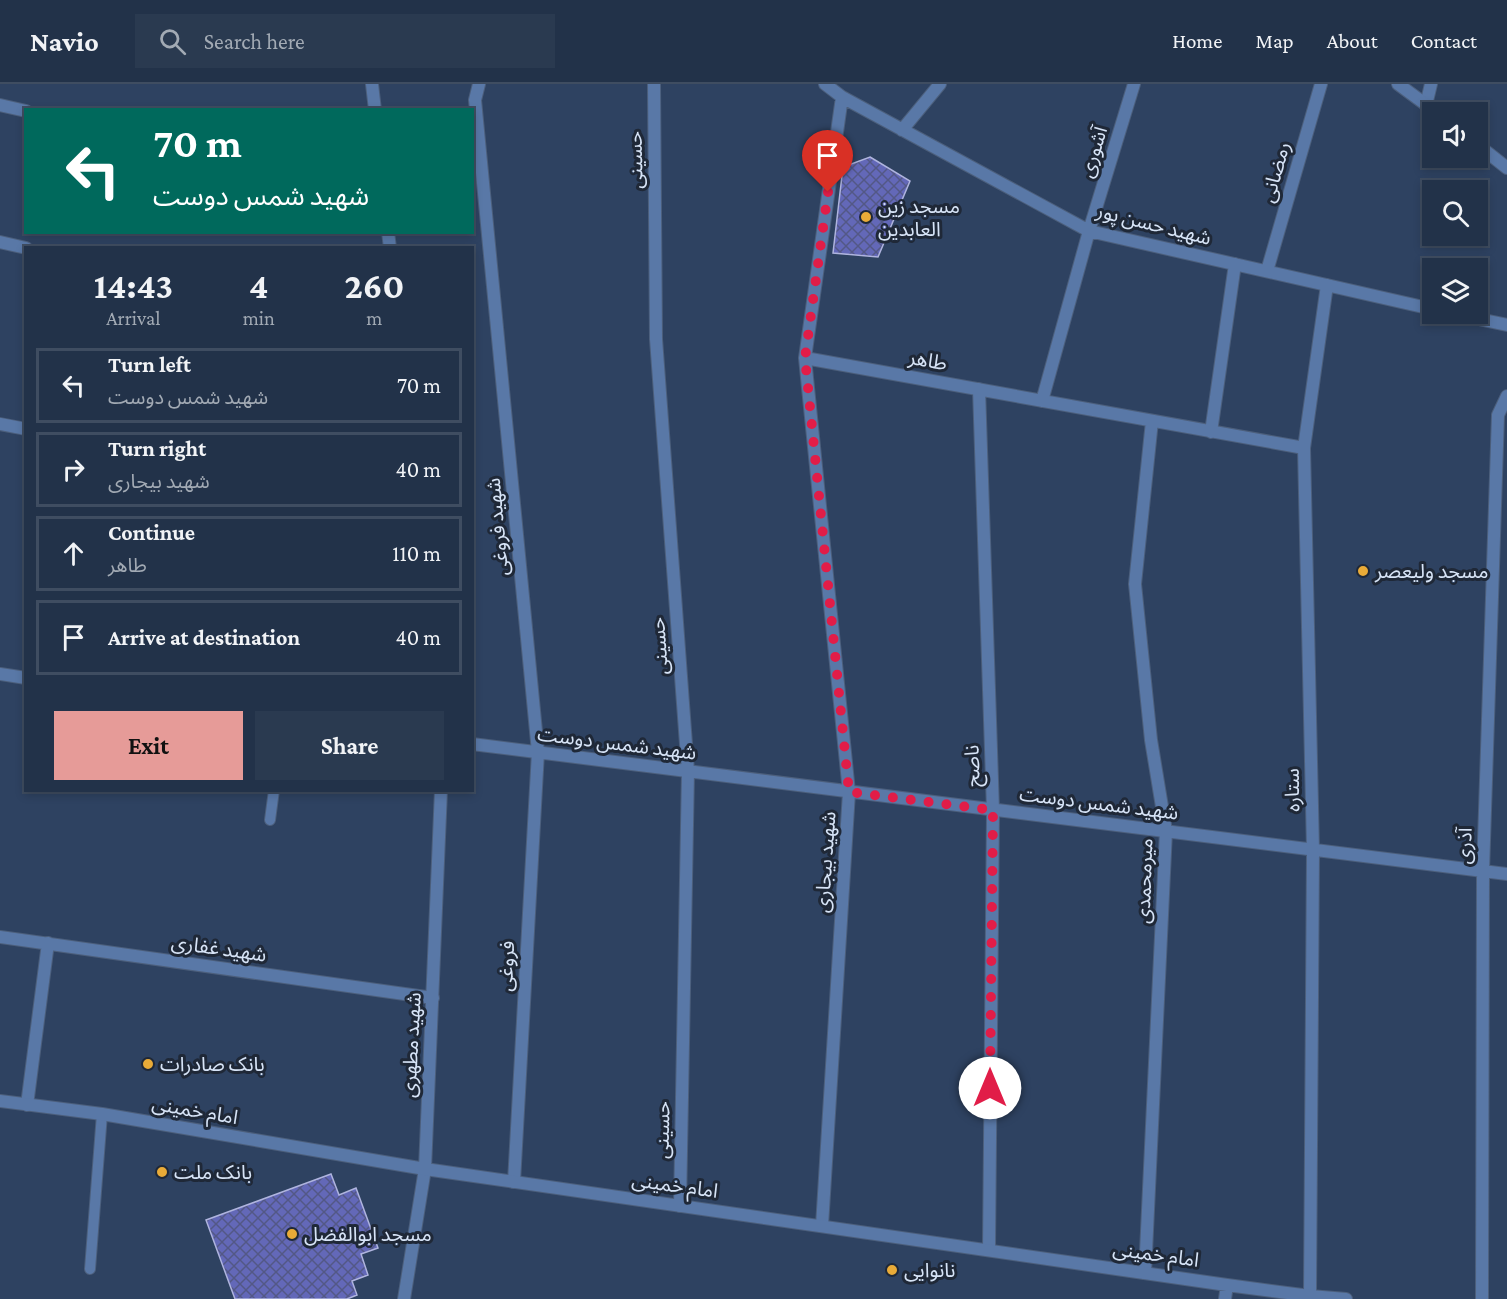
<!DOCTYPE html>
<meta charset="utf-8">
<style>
:root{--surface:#223249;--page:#2a3a50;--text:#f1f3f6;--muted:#a2aab4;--line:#3f4d61;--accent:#e69b98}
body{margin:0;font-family:"Crimson Pro","Noto Sans Arabic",serif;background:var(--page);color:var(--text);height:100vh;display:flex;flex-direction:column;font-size:22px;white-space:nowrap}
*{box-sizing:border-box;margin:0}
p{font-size:20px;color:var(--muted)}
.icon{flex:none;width:33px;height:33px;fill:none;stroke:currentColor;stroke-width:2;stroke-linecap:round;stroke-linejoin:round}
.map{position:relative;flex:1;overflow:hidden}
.panel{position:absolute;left:24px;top:162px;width:450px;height:546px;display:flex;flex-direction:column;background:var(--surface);border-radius:0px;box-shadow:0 3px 9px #0003,0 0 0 2px var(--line)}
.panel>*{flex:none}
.banner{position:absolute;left:24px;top:24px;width:450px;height:126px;border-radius:0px;box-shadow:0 3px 9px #0003,0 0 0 2px var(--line);background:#00695c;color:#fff;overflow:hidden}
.controls{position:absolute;left:1422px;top:18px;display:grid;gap:12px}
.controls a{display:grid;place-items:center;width:66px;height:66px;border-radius:0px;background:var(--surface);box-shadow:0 3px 9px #0003,0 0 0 2px var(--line);font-size:30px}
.pin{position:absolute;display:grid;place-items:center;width:51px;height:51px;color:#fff;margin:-62px -26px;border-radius:50% 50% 50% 0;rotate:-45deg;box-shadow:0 0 6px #0007}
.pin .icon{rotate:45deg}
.me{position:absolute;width:66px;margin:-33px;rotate:0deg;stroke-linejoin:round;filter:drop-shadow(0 0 4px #0008)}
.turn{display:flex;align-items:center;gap:21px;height:126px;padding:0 30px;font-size:27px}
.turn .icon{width:78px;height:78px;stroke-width:2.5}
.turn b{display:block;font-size:42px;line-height:51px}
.eta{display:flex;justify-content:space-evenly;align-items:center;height:102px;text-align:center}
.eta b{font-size:36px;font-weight:700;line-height:42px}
.primary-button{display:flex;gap:12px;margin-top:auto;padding:12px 30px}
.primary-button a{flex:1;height:69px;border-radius:0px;background:var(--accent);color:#111;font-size:24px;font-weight:700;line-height:69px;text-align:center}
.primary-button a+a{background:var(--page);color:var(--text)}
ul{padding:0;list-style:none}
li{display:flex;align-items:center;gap:18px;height:75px;margin:0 12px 9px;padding:0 18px;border:3px solid var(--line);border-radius:0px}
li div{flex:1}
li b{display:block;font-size:22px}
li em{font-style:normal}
header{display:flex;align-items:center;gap:36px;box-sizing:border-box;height:84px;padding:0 30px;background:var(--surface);border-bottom:2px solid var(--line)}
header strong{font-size:28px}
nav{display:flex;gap:33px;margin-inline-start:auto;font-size:21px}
.search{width:420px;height:54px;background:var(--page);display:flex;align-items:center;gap:15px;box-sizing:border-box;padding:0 21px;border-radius:0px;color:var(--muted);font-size:22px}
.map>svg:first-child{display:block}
.building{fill:url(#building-cross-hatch);stroke:#afb4de;stroke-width:1.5}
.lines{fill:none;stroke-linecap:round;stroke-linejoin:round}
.service-casing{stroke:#4c5f7c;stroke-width:12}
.minor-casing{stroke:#4c5f7c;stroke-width:14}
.tertiary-casing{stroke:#4c5f7c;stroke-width:14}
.service{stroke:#5978a7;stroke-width:10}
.minor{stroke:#5978a7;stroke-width:12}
.tertiary{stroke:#5978a7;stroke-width:12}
.route{stroke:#e11d48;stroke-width:10;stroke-dasharray:0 18}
.poi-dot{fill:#e9ab38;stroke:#1f2837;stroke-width:2}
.labels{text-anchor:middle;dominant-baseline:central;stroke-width:6;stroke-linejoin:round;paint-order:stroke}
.street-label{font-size:20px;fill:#d7e4f7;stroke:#1f2837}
.poi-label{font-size:20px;fill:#d7e4f7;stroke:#1f2837;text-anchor:start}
</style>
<header>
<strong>Navio</strong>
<div class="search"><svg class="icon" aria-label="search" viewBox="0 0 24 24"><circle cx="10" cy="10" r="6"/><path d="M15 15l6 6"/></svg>Search here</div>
<nav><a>Home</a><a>Map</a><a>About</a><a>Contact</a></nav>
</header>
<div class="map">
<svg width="1507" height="1215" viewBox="0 0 1507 1215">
<defs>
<pattern id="building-cross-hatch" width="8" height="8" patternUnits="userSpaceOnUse" patternTransform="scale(1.5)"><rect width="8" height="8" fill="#6368b8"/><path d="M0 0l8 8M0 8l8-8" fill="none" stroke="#535886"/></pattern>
</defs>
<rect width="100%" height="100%" fill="#2e4261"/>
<path class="building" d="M870,73L910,97L878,173L833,169L843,83Z
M331,1090L339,1111L356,1104L378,1164L361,1170L368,1191L352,1197L357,1211L347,1215H235L206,1136Z"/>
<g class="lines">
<g class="service-casing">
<path id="service" d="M270,736L274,706
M90,1185L102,1030"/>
</g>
<g class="minor-casing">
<path id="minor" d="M479,0L475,16L538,668L514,1098
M654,0L656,255L688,687L680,1122
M825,0L842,13L1089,147L1432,225
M842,13L805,274L1304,364
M0,21L26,27
M1426,21L1431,0
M902,46L940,0
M0,158L26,164
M1267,187L1321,0
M1455,230L1507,241
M805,274L849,708L822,1142
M979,305L993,726L989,1166
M1042,317L1089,147L1134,0
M0,340L26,345
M1211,348L1235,180
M0,590L26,594
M472,660L1507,790
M0,853L433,914
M27,1021L48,859
M1145,1189L1166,747L1151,656L1135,500L1152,337
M1310,1212L1313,766L1304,364L1327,201
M404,1215L425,1085
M1482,1215L1483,787L1498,331L1507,312"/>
</g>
<g class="tertiary-casing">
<path id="tertiary" d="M372,0L375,26
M1398,0L1436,28
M1478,61L1507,84
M388,148L390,164
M0,1017L102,1030L425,1085L1227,1201L1310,1212L1346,1215
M425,1085L441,706
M1225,1215L1227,1201"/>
</g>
<use href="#service" class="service"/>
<use href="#minor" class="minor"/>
<use href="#tertiary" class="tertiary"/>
</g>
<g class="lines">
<path class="route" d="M828,108L805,274L849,708L993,726L990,1004"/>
</g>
<g class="poi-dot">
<circle cx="866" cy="133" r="6"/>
<circle cx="1363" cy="487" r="6"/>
<circle cx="148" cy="980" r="6"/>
<circle cx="162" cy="1088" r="6"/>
<circle cx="292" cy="1150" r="6"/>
<circle cx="892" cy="1186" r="6"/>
</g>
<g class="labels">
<g class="street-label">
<text transform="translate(1093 68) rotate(-73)">آشوری</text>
<text transform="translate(635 76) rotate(-91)">حسینی</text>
<text transform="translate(1275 88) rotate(-74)">رمضانی</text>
<text transform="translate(1154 140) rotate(14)">شهید حسن پور</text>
<text transform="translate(928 276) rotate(10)">طاهر</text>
<text transform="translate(497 443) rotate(-95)">شهید فروغی</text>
<text transform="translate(659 562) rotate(-94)">حسینی</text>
<text transform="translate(617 659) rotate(7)">شهید شمس دوست</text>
<text transform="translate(972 682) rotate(-92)">ناصح</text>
<text transform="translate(1292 706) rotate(-91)">ستاره</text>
<text transform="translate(1099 719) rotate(7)">شهید شمس دوست</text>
<text transform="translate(1464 762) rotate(-88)">آذری</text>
<text transform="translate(825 778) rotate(-86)">شهید بیجاری</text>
<text transform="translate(1144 797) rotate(-88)">میرمحمدی</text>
<text transform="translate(219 864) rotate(8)">شهید غفاری</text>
<text transform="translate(506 882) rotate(-87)">فروغی</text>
<text transform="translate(411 961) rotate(-87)">شهید مطهری</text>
<text transform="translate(195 1026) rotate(10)">امام خمینی</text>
<text transform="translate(662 1046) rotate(-89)">حسینی</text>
<text transform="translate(675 1101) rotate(8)">امام خمینی</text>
<text transform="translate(1156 1170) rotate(8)">امام خمینی</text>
</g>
<g class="poi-label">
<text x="878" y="122">مسجد زین<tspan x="878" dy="23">العابدین</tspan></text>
<text x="1375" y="487">مسجد ولیعصر</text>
<text x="160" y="980">بانک صادرات</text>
<text x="174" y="1088">بانک ملت</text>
<text x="304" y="1150">مسجد ابوالفضل</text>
<text x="904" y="1186">نانوایی</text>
</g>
</g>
</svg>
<div class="controls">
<a><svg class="icon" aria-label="sound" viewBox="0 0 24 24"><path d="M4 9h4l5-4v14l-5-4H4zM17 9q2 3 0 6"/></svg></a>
<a><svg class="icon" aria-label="search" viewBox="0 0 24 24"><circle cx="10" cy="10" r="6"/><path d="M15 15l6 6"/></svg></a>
<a><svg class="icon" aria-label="layers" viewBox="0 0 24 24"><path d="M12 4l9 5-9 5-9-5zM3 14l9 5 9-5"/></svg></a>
</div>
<div class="pin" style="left:828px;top:108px;background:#d93025"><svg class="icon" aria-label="arrive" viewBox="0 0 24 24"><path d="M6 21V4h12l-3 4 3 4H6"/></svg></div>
<svg class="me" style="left:990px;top:1004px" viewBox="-20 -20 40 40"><circle r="19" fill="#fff"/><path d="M0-13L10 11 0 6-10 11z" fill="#e11d48"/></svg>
<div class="banner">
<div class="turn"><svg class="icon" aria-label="left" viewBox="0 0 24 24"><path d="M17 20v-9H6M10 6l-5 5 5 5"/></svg><div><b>70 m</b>شهید شمس دوست</div></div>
</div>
<section class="panel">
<div class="eta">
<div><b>14:43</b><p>Arrival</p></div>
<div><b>4</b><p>min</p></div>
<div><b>260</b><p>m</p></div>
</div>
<ul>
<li><svg class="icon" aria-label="left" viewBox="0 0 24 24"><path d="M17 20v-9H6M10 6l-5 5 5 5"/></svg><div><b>Turn left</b><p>شهید شمس دوست</p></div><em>70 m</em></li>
<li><svg class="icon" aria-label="right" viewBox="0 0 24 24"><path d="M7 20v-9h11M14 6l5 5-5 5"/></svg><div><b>Turn right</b><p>شهید بیجاری</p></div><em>40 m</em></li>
<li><svg class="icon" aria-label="ahead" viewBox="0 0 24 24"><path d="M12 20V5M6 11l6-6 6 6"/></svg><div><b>Continue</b><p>طاهر</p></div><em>110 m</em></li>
<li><svg class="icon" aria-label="arrive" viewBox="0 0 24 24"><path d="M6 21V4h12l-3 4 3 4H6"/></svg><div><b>Arrive at destination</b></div><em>40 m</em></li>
</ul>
<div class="primary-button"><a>Exit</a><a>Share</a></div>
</section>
</div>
